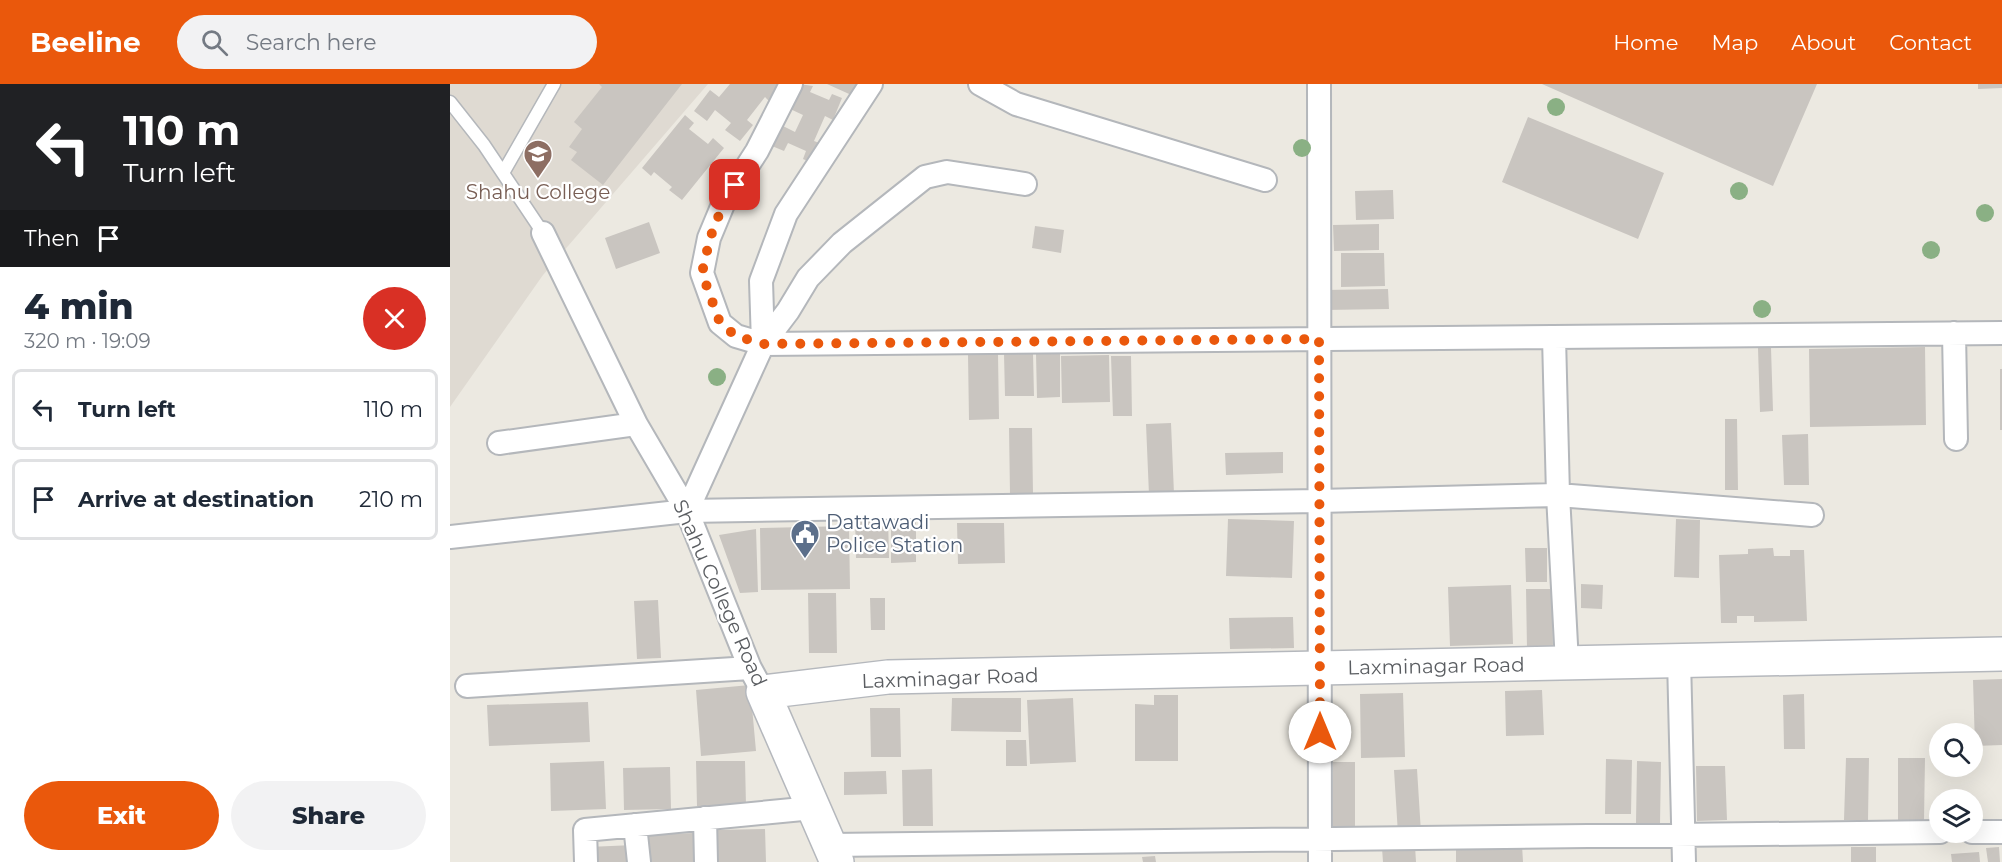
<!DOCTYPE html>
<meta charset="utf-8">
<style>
:root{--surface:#fff;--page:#f2f2f3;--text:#1f2937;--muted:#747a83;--line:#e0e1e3;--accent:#ea580c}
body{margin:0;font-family:Montserrat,sans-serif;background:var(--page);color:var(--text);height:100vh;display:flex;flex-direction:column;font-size:22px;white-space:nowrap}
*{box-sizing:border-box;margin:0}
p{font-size:20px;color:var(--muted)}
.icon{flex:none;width:33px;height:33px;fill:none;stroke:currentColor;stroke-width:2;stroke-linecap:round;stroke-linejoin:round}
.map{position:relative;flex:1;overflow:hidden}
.panel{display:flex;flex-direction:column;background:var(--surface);width:450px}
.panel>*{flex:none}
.banner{background:#202124;color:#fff;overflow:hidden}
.fabs{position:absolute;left:1479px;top:639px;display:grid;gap:12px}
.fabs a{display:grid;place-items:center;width:54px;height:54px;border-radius:50%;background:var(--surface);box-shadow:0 6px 24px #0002;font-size:30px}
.pin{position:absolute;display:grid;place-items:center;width:51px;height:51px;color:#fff;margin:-26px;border-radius:12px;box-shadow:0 3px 9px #0006}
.me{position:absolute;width:66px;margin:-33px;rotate:0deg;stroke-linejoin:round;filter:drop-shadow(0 0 4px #0008)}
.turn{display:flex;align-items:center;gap:21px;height:126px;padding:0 24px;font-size:27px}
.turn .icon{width:78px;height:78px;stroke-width:2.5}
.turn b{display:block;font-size:42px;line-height:51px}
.then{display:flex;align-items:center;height:57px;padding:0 24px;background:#0003;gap:12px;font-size:22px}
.round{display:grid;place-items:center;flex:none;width:63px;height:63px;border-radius:32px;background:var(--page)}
.summary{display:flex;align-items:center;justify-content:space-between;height:102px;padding:0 24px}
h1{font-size:36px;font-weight:800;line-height:45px}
.button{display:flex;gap:12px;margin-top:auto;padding:12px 24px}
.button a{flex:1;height:69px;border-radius:36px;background:var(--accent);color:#fff;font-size:24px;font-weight:800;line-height:69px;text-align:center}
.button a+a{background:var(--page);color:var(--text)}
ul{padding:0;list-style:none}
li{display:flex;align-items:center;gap:18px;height:81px;margin:0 12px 9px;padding:0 12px;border:3px solid var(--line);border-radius:9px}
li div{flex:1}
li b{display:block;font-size:22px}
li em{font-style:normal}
header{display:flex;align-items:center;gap:36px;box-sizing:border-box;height:84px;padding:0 30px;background:var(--accent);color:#fff}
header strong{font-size:28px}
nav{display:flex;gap:33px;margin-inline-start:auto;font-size:21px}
.search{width:420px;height:54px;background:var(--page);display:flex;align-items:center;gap:15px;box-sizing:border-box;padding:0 21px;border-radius:33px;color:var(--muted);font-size:22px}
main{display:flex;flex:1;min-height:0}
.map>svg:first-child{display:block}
.education{fill:#dfdad2}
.building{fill:#c9c5c0}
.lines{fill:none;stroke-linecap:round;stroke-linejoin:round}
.lane-casing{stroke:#b4b7bb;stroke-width:15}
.street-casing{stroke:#b4b7bb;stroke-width:26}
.secondary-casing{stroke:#b5b8bd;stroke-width:36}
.lane{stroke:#fff;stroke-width:12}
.street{stroke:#fff;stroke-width:22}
.secondary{stroke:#fff;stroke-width:33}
.tree{fill:#8ab084}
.route{stroke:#ea580c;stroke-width:10;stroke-dasharray:0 18}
.labels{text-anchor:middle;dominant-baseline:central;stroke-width:4.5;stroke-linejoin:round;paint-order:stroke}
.education-label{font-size:20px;fill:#785e54;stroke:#fff}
.service-label{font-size:20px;fill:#4e5e75;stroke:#fff;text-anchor:start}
.street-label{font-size:20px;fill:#5a5d61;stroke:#fff}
</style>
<header>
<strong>Beeline</strong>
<div class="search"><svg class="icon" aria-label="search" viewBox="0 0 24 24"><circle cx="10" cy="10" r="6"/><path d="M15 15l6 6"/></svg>Search here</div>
<nav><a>Home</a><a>Map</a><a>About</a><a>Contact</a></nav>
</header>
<main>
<section class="panel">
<div class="banner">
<div class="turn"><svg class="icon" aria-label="left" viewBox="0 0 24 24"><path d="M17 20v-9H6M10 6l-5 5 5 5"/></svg><div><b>110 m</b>Turn left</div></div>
<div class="then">Then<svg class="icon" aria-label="arrive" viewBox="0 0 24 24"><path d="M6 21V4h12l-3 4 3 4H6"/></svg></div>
</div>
<div class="summary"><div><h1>4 min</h1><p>320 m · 19:09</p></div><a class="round" style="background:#d93025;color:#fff"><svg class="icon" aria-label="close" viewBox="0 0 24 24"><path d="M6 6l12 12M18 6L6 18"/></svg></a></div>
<ul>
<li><svg class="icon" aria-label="left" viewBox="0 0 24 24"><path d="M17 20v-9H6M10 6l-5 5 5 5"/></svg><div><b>Turn left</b></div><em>110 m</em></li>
<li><svg class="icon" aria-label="arrive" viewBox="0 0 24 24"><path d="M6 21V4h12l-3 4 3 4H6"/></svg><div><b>Arrive at destination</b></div><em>210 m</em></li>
</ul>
<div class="button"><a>Exit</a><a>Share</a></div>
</section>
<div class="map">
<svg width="1552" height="778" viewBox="0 0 1552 778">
<rect width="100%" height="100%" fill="#ece9e1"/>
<path class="education" d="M0,0H258L93,191L0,323Z"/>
<path class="building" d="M149,0H232L153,101L121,76L127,68L119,63L132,45L124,38L152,3Z
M280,0H334L320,18L315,13L297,36L303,41L290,57L275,46L281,39L265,26L257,37L244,27L260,6L269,13Z
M349,0L363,2L360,8L379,16L382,10L392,14L383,36L375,32L364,57L372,60L364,80L353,75L356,67L338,59L334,67L322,62L331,41L345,48L353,31L338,24Z
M377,0H414L408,14Z
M1092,0H1367L1323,102Z
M1528,0H1552V4L1528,5Z
M235,31L244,39L239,45L258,60L263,54L274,64L232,116L219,106L222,103L204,88L201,92L192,84Z
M1078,33L1214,89L1188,155L1052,98Z
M943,106L944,135L906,136L905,107Z
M199,138L210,169L166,185L155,154Z
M929,140V166L884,167L883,141Z
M585,142L614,146L611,169L582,164Z
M891,169H934L935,202L891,203Z
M938,205L939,225L875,226L874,206Z
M1475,263L1476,341L1360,343L1359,265Z
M1308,264H1321L1323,327L1310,328Z
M583,269L584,312H555L554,270Z
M610,269V313L587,314L586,270Z
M548,270L549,335L519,336L518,271Z
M659,271L660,318L612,319L611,272Z
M661,272H681L682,332H663Z
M1550,285H1552V346H1550Z
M1275,335H1287L1288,406H1275Z
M721,339L724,410L699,411L696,340Z
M559,344H582L583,410H560Z
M1358,350L1359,401H1334L1332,351Z
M833,368V389L776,391L775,369Z
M438,432L439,474H406L405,433Z
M778,435L844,437L842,494L776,492Z
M1226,435L1250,436L1249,494L1224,493Z
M441,438H466V478L441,479Z
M507,439H554L555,479L508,480Z
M399,442L400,505L311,506L310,444Z
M306,445L308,508L290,509L269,451Z
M1075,464H1097V498H1076Z
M1323,464L1324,472H1340V466H1354L1357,537L1304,538V532H1287V539H1271L1269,471L1298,470V465Z
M1131,500L1153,501L1152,525L1131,524Z
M1061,501L1063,560L1000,562L998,503Z
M1076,505H1102L1103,565H1077Z
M358,509H386L387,569H359Z
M420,514H435V546H421Z
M208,516L211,574L187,575L184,517Z
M843,533L844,564L780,565L779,534Z
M1552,595V661L1525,662L1523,596Z
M300,601L306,667L251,672L246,606Z
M1092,606L1094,651L1056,652L1055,607Z
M953,609L955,673L911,674L910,610Z
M1354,610L1355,665H1334L1333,611Z
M704,611H728V677H685V620L704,621Z
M502,614H571V648L501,647Z
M623,614L626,678L580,680L577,616Z
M138,618L140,658L39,662L37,621Z
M420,624H450L451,673H421Z
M556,656H576L577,682H556Z
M1396,674H1419L1418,736H1394Z
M1448,674H1475L1474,737H1448Z
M1156,675L1182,676L1181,730H1155Z
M154,677L156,725L101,727L100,679Z
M246,677H295L296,722H247Z
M1187,677L1211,678L1210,740L1186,739Z
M883,678H905V746H883Z
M1246,682H1275L1277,736L1247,737Z
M220,683L221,725L174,726L173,684Z
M482,685L483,742H453L452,686Z
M967,685L971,749L948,750L944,686Z
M436,687L437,710L394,711V688Z
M315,745L316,778H266L265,746Z
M244,749L245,778H195L194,751Z
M184,761L185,778H139L138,763Z
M1072,761L1073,778H1006V762Z
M965,762L966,778H933L932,764Z
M1401,763H1426V778H1401Z
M1549,763L1550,778H1538L1536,764Z
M1529,768L1530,778H1502L1501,770Z
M705,772L706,778H693L692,773Z"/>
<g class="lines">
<g class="lane-casing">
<path id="lane" d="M0,18L34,61L93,149
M53,89L104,0"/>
</g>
<g class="street-casing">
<path id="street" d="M341,0L307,67L274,118L259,154L252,189L270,239L286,252L313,260L1552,249
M530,0L566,20L815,96
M869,0L870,778
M93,149L186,340L237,427L300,584L313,608
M1504,249L1506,355
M1104,253L1108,411L1117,579
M313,260L311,197L336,130L421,0
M49,359L186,340
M237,427L313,260L338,227L358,194L392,159L475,93L497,88L575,100
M0,453L237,427L869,417L1108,411L1362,431
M1229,575L1234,778
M17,602L300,584
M255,734L256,778
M185,741L189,778
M1522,748H1552
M380,761L1490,748
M136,778L135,746L363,724"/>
</g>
<g class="secondary-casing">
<path id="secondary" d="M387,778L313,608L438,593L1552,570"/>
</g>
<use href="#lane" class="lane"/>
<use href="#street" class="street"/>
<use href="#secondary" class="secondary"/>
</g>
<g class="tree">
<circle cx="1106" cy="23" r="9"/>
<circle cx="852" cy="64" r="9"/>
<circle cx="1289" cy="107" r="9"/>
<circle cx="1535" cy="129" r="9"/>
<circle cx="1481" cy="166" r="9"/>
<circle cx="1312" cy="225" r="9"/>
<circle cx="267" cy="293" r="9"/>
</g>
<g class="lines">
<path class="route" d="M285,101L274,118L260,154L252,189L270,239L286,252L313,260L869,255L870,648"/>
</g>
<defs>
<g id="university-pin" transform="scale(1.5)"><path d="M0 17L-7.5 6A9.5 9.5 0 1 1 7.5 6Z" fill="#8d6e63" stroke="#fff"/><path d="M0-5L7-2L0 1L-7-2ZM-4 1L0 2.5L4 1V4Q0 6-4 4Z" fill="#fff"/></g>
<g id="civic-pin" transform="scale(1.5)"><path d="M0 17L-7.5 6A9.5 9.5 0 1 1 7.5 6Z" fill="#5c6f8a" stroke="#fff"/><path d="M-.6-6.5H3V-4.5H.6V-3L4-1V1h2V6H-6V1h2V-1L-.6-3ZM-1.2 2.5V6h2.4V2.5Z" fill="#fff"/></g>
</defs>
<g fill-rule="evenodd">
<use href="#university-pin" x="88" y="70"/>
<use href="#civic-pin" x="355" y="450"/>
</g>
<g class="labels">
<g class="education-label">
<text x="88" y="108">Shahu College</text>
</g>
<g class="service-label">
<text x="376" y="438">Dattawadi<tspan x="376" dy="23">Police Station</tspan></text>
</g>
<g class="street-label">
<text transform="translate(270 509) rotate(66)">Shahu College Road</text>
<text transform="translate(986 582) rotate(-1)">Laxminagar Road</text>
<text transform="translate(500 594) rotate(-2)">Laxminagar Road</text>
</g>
</g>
</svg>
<div class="fabs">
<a><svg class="icon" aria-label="search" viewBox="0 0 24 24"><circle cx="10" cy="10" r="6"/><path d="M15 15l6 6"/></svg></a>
<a><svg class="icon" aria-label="layers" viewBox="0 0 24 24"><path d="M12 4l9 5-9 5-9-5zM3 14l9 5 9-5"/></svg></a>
</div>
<div class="pin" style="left:285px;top:101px;background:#d93025"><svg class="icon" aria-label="arrive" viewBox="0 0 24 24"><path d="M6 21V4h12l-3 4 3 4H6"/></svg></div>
<svg class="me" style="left:870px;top:648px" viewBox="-20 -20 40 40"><circle r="19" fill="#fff"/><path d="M0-13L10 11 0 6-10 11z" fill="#ea580c"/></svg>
</div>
</main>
